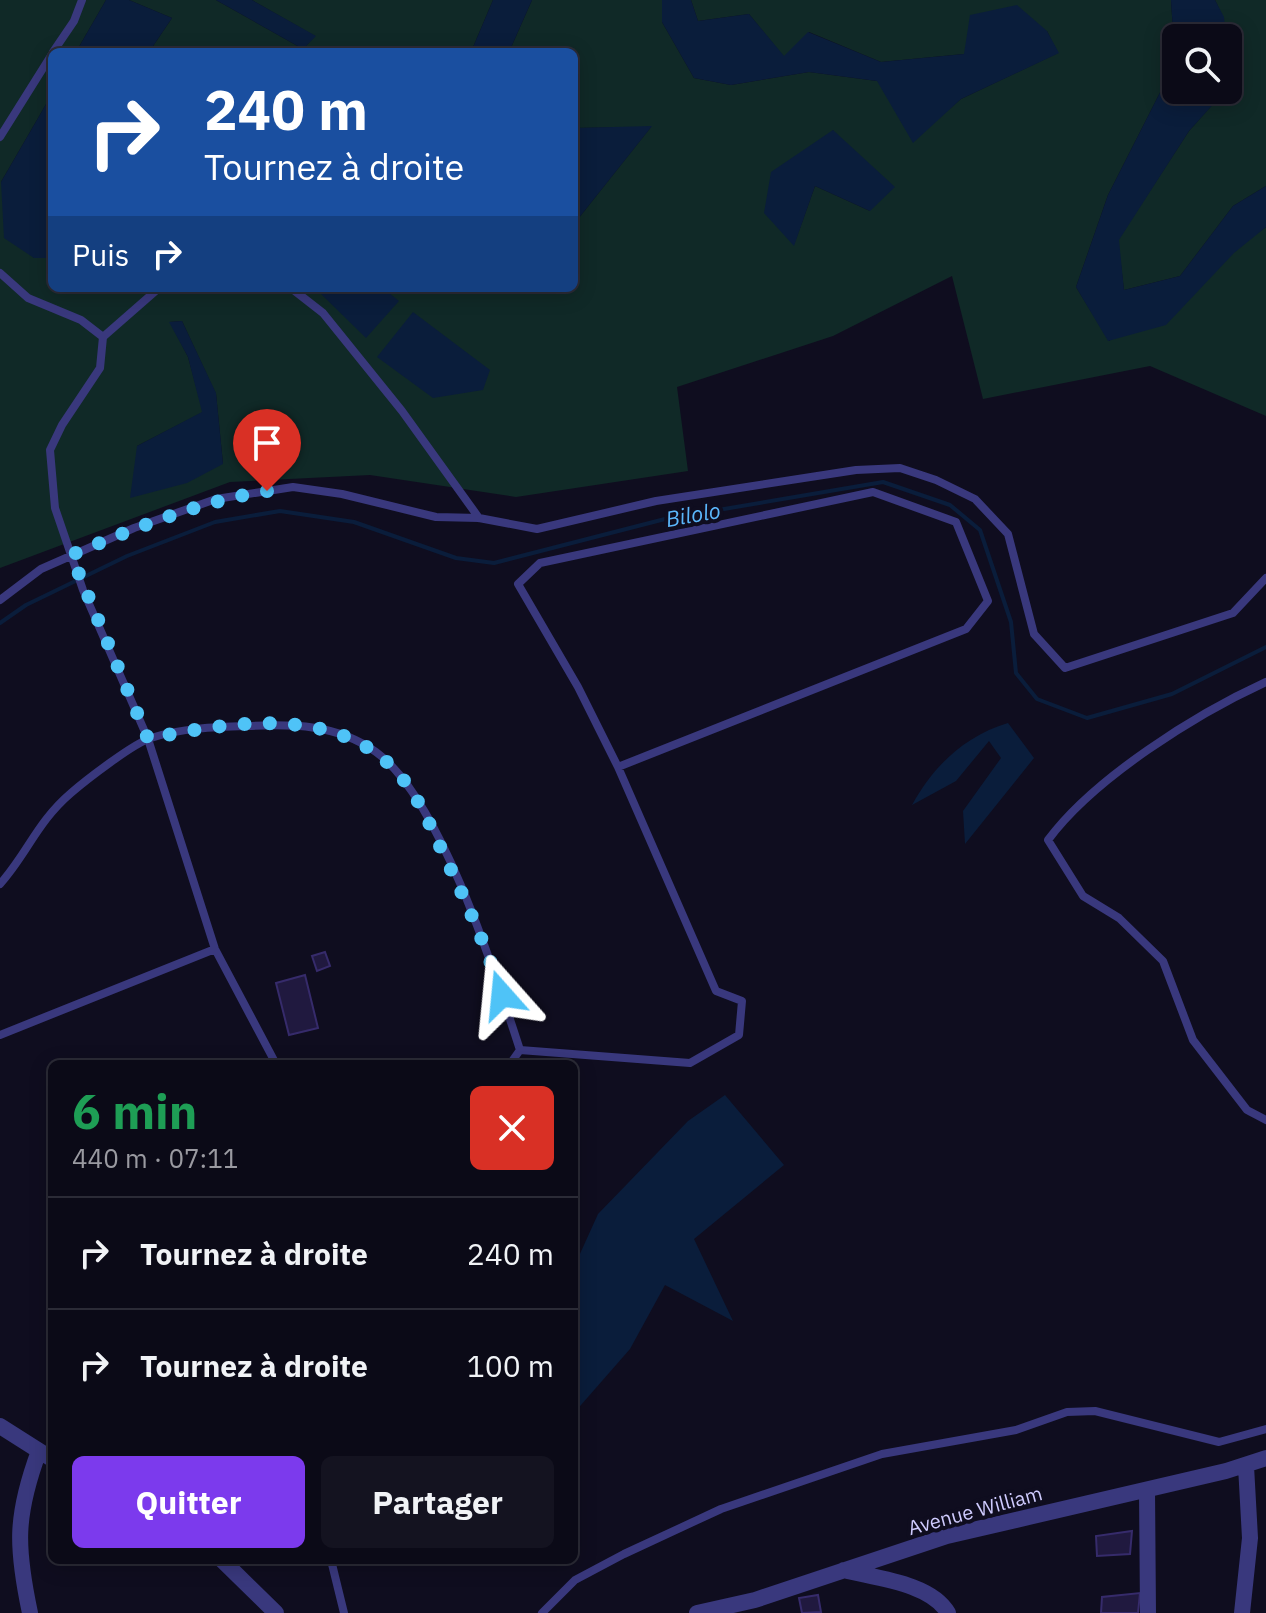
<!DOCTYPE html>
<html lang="fr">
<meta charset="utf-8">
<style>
:root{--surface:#0b0a17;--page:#141320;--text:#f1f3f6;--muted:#9a9aa1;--line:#2b2b36;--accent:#7c3aed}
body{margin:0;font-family:"IBM Plex Sans",sans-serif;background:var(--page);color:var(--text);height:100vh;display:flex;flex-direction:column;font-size:30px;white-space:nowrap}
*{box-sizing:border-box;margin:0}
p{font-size:26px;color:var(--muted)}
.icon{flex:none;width:44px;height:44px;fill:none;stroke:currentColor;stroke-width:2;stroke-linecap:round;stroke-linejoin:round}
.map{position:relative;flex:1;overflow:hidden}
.panel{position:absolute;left:48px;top:1060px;width:530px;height:504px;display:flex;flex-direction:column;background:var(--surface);border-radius:12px;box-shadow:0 4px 20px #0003,0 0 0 2px var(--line)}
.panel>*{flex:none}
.guide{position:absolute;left:48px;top:48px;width:530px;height:244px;border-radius:12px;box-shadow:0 4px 20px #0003,0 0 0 2px var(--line);background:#1a4fa0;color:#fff;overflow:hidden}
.buttons{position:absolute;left:1162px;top:24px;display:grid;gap:16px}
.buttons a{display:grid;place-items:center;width:80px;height:80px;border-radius:12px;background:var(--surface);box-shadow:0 4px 20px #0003,0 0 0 2px var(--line);font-size:40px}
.pin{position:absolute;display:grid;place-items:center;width:68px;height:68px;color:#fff;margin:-82px -34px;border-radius:50% 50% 50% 0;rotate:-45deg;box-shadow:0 0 8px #0007}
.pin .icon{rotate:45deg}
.me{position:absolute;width:88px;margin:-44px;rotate:342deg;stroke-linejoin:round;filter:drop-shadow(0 0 6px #0008)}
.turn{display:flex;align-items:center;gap:28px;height:168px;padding:0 24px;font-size:36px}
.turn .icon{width:104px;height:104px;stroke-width:2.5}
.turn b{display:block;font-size:56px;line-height:68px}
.then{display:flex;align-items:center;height:76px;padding:0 24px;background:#0003;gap:16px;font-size:30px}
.round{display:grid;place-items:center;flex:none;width:84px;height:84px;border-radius:12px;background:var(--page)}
.head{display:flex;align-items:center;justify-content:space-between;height:136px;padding:0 24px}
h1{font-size:48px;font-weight:800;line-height:60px;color:#1e9e55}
.primary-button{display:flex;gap:16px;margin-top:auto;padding:16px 24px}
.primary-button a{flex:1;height:92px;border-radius:12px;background:var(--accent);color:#fff;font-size:32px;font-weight:800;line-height:92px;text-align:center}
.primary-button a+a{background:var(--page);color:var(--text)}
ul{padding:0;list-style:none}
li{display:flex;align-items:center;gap:24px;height:112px;padding:0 24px;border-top:2px solid var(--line)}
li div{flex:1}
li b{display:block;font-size:30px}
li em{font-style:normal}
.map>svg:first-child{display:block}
.green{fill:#102927;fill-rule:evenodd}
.water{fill:#0a1d3b}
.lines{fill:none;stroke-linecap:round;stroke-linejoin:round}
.stream{stroke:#0a1d3b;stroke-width:4}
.building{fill:#20193f;stroke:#362b6b;stroke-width:2}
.service{stroke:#39387d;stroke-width:8}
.minor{stroke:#39387d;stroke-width:16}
.route{stroke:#4fc3f7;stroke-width:14;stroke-dasharray:0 25.2}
.labels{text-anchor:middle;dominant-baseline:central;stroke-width:8;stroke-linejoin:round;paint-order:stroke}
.street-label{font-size:20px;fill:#cfcbfe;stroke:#0f0d1f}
.water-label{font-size:22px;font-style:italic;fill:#5bb7fc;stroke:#0f0d1f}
</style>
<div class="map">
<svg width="1266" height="1613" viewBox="0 0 1266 1613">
<rect width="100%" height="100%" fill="#0f0d1f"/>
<path class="green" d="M0,0H106L76,52H52V94L1,182L34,258H52V288H323L320,293L398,302L383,288H477L494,294L512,288H574V224L651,127L574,128V52H509L532,0H662V22L694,78L731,85L809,72L877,81L939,118L961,99L1058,53L1047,31L964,54L881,62L809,32L784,57L749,14L698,21L691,0H1171L1175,63L1108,195L1076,287L1109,341L1266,227V416L1150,366L983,399L952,276L833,336L677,387L688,471L516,497L370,475L230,482L0,568ZM833,130L870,211L815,186L794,245ZM182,321L216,394L223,464L137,446L203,412L188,357L170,322Z
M129,0H216L303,49L315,36L252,0H493L471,52H149L172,18Z
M1215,0H1266V186L1233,206L1180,276L1124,290L1118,240L1189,131L1230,85C1228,54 1230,28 1215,0Z"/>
<path class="water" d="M106,0H129L172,18L149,52H76Z
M216,0H252L316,36L303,49Z
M493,0H532L509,52H471Z
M662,0H691L698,21L749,14L784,56L808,32L881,62L964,54L970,15L1017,5L1047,31L1059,53L961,99L913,143L877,81L809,72L731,85L694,78L662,22Z
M1171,0H1215L1224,17L1226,38H1176V90H1226L1189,131L1119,240L1124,290L1180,276L1233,206L1266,186V227L1234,253L1166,325L1108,341L1076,287L1108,195L1175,63Z
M52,94V258H34L4,238L1,182Z
M652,126L574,224V128Z
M833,130L895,187L870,211L815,186L794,246L764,213L771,172Z
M323,288H383L399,301L366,338L320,293Z
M413,312L490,370L483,390L433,398L377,357Z
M182,321L216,393L223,464L187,483L130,498L137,446L202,412L188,357L169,322Z
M1008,723L1034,758L965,844L963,811L1001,758L989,741L956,781L912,805C934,765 965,736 1008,723Z
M725,1095L784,1165L694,1239L733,1321L665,1285L630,1349L574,1413V1267L598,1214L688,1121Z"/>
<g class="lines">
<path class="stream" d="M0,623L26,605L127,556L215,522L280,511L354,522L456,558L494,563L665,519L883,482L950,505L980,530L1011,622L1016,673L1037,699L1087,718L1172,694L1266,647"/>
</g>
<path class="building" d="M325,952L330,966L317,971L312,956Z
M305,975L318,1028L289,1035L276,983Z
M1132,1531L1130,1554L1097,1556L1096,1536Z
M1140,1593L1138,1613H1101L1102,1597Z
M818,1595L821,1612L802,1613L799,1598Z"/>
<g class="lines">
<path class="service" d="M53,52L74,21L82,0
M0,137L52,54
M0,273L28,298L81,320L103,337L100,368L62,425L50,450L55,508L83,590L148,739L215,949L276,1064
M291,288L323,313L402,411L479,518
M103,337L159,288
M0,600L41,569L134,528L216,499L293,487L342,494L436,517L479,518L537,529L656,501L856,470L900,468L936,480L975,499L1008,534L1034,634L1065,668L1233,613L1266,578
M1266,682C1196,714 1094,778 1048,840L1083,896L1119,918L1163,961L1193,1040L1247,1110L1266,1120
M0,884C27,854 37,822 71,793C86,780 134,743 151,738C182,728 215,727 247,726C293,724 337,724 376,752C440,798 495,973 520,1050L510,1064
M0,1035L215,949
M520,1050L690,1063L739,1035L742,1001L716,991L618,767L578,687L518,584L540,563L873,492L956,522L988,601L966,629L618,767
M331,1560L344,1613
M542,1613L575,1580L624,1554L721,1509L882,1454L1016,1430L1067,1412L1095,1411L1219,1442L1266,1429"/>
<path class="minor" d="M0,1426L52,1459
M1147,1490L1148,1613
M222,1560L276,1613
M844,1570C875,1578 931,1583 948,1613
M30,1613C16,1547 15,1516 39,1451
M697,1613L755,1600L947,1536L1226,1471L1266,1458
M1242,1613L1250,1538L1246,1466"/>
</g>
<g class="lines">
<path class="route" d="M267,491C198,502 135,528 71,555L148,739C228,722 334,704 396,771C418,795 430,825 444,855C466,901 486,946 502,995"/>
</g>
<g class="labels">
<g class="street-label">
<text transform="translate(975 1510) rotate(-15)">Avenue William</text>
</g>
<g class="water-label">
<text transform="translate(693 514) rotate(-10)">Bilolo</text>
</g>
</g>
</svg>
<div class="buttons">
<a><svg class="icon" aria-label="search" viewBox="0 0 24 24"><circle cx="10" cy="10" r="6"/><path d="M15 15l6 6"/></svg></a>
</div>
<div class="pin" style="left:267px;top:491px;background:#d93025"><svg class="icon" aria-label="arrive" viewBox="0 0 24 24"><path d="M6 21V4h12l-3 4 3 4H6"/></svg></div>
<svg class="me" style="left:502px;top:995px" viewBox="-20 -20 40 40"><path d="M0-17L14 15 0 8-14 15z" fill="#4fc3f7" stroke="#fff" stroke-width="4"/></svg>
<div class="guide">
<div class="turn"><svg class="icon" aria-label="right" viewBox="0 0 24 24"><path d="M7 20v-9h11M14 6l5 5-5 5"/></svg><div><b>240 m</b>Tournez à droite</div></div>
<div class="then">Puis<svg class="icon" aria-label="right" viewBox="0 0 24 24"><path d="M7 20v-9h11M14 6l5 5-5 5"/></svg></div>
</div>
<section class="panel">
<div class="head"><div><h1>6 min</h1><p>440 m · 07:11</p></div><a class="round" style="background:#d93025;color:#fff"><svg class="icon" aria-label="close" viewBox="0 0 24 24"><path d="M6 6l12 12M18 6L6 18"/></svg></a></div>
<ul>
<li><svg class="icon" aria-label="right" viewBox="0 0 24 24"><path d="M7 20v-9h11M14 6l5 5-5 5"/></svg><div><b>Tournez à droite</b></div><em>240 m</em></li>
<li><svg class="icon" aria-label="right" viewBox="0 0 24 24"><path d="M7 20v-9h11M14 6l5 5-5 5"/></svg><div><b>Tournez à droite</b></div><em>100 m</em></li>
</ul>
<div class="primary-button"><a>Quitter</a><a>Partager</a></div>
</section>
</div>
